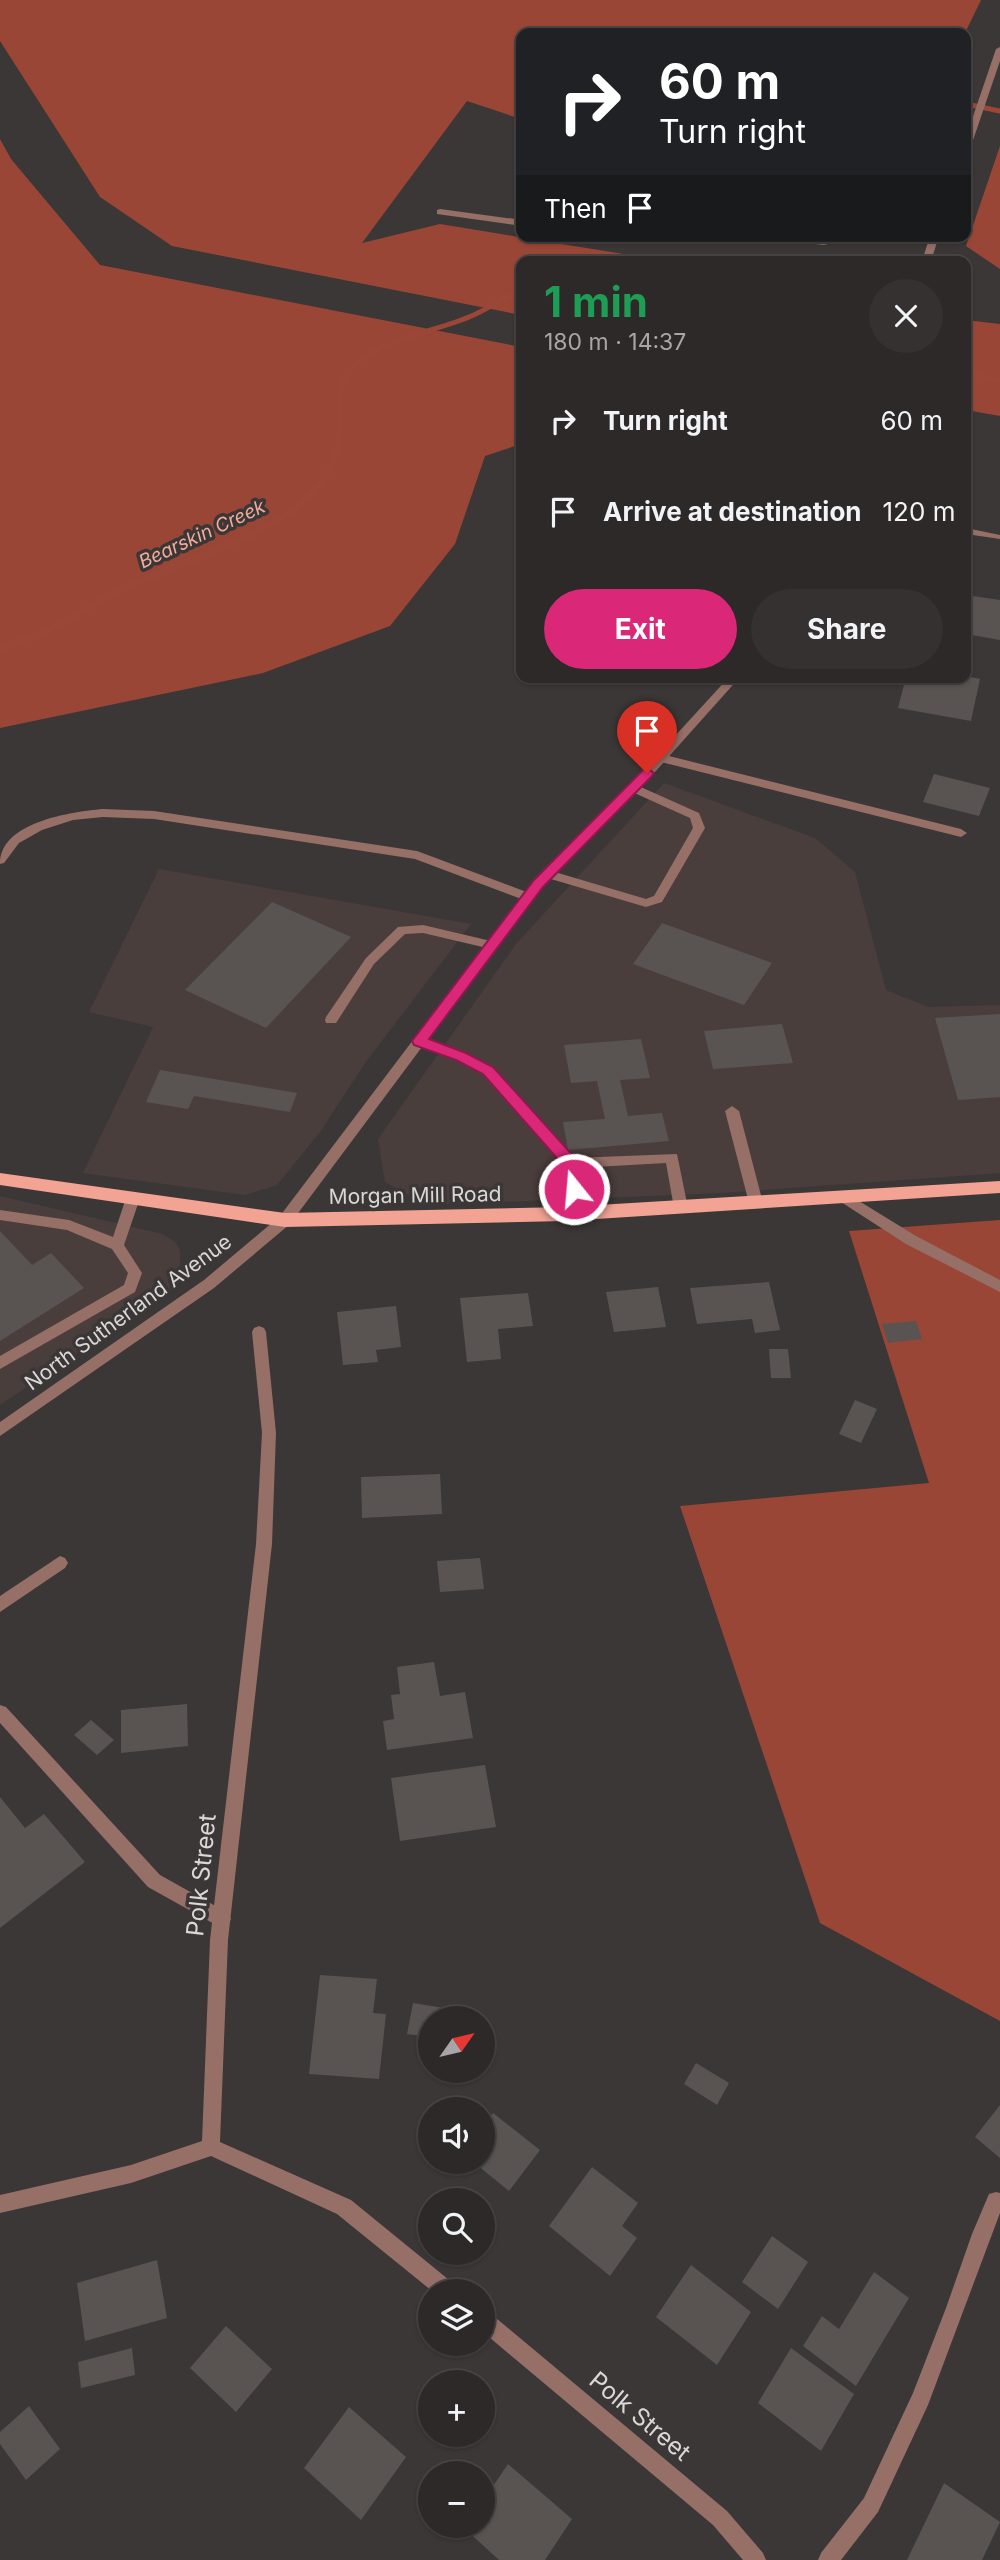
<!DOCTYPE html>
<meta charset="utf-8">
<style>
:root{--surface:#2c2928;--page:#343130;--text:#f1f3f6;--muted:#a6a6a8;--line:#484545;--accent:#db2777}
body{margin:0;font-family:Inter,sans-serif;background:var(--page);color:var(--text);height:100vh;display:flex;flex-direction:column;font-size:26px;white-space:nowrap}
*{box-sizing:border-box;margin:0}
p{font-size:23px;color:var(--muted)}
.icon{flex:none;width:38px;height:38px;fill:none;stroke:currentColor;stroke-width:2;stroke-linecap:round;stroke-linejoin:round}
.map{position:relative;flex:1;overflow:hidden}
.drawer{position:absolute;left:516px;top:256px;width:455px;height:427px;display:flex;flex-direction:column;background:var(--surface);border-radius:14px;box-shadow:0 2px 5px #0004,0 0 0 2px var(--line)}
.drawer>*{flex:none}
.hud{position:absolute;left:516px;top:28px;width:455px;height:214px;border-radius:14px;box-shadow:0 2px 5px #0004,0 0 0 2px var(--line);background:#202124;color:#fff;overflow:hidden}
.needle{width:46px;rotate:56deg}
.tools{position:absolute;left:418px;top:2006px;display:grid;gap:14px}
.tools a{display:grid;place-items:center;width:77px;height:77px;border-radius:50%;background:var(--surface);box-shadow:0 2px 5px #0004,0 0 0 2px var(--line);font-size:35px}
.pin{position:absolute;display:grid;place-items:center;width:60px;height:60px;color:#fff;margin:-72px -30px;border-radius:50% 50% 50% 0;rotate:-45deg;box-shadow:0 0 7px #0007}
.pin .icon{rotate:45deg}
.me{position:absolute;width:77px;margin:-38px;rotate:343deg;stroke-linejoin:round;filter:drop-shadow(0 0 5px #0008)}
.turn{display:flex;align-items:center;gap:24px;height:147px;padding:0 28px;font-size:32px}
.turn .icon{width:91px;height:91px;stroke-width:2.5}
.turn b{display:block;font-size:49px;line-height:60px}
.then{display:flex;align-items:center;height:66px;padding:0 28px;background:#0003;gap:14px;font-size:26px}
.round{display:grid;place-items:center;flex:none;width:74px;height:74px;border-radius:37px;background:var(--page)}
.headline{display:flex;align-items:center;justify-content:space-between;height:119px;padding:0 28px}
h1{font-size:42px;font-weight:700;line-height:52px;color:#1e9e55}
.button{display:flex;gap:14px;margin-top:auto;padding:14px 28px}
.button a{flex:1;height:80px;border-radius:42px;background:var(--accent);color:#fff;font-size:28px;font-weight:700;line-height:80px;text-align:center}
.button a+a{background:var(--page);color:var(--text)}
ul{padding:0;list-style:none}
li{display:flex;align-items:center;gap:21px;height:91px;padding:0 28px}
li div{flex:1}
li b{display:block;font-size:26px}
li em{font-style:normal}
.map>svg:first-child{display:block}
.built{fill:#4a3e3c}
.forest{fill:#9a4637}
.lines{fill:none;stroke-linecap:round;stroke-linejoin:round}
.stream-far1{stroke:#9b4738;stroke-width:5}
.stream{stroke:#9b4738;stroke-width:7}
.building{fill:#595452}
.service{fill:#966f67;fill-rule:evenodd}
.minor{fill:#966f67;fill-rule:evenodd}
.tertiary{fill:#966f67;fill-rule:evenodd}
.primary{fill:#f3a394;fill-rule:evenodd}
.route{fill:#db2777;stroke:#8e194d;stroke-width:2}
.labels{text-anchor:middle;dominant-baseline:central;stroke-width:7;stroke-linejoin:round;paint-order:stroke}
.far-water-label{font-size:19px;font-style:italic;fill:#f3ab9c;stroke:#3b3736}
.street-label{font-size:21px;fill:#dad7d7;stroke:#3b3736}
.near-street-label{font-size:24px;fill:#dad7d7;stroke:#3b3736}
</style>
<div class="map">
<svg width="1000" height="2560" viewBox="0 0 1000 2560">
<rect width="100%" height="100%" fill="#3b3736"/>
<path class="built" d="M664,783L815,838L855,872L886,990L928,1007L1000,1005V1173L721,1193L426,1205L385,1182L378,1139L516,944Z
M159,869L471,924L365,1063L320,1132L277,1185L245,1195L83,1173L153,1027L89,1012Z
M0,1196L163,1234L175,1242L180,1250V1272L174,1289L0,1405Z"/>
<path class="forest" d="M0,0H981L965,33H522L521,119L467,101L362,243L440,224L666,261H522L521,315L172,246L100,197L0,41Z
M0,139L11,159L100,265L521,347V444L485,456L455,544L390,626L263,673L0,728Z
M1000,146V269L966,246Z
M966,320L1000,324V416L966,410Z
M1000,1220V2021L820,1923L680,1506L929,1483L849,1231Z"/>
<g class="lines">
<path class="stream-far1" d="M966,104L1000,111
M966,371L1000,381
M340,432C340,411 336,392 348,374C370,341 434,332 469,317C487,310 503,297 522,290"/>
<path class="stream" d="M0,648C49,635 88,605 134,584C200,552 338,522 340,430"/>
</g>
<path class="building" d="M966,595L1000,600V640L966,634Z
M966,676L980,679L971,721L898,708L906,677Z
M934,774L990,788L979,816L923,802Z
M272,902L351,937L266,1028L185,990Z
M662,923L772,963L744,1005L633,964Z
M1000,1014V1097L958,1100L935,1018Z
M782,1024L793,1063L713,1069L704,1031Z
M641,1039L650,1078L620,1080L628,1116L662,1113L669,1141L568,1150L563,1122L605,1119L597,1081L571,1083L564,1045Z
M160,1070L297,1093L290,1112L194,1096L188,1109L146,1102Z
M0,1231L32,1265L51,1253L84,1288L0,1341Z
M769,1282L780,1330L755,1333L752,1319L697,1324L690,1288Z
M658,1287L666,1327L614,1332L606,1292Z
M528,1293L533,1326L498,1329L501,1359L467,1362L460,1298Z
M396,1306L401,1347L376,1350L378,1362L343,1365L337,1312Z
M916,1321L922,1339L888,1343L882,1324Z
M769,1349H788L791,1378H771Z
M855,1400L877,1409L861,1443L839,1434Z
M440,1474L442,1514L362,1518L361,1477Z
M480,1558L484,1589L440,1592L437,1561Z
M434,1662L440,1696L465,1692L473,1738L387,1750L383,1721L394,1719L391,1695L400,1694L397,1667Z
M187,1704L188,1746L121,1753V1710Z
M91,1720L114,1740L97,1755L74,1735Z
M485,1765L496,1827L400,1841L391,1778Z
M0,1797L25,1828L44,1814L85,1862L0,1928Z
M320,1975L377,1979L373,2013L386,2014L379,2079L309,2074Z
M413,2003L462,2011L460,2018H430V2037L407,2034Z
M696,2063L729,2083L717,2105L684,2084Z
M1000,2105V2158L975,2137Z
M493,2113L540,2150L509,2191L472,2161H483V2126Z
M592,2167L638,2203L622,2226L637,2238L610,2276L549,2226Z
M772,2236L808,2262L778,2309L742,2282Z
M157,2260L167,2318L85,2341L77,2283Z
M691,2265L751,2312L717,2365L656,2317Z
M874,2272L909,2298L856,2386L803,2346L822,2316L839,2329Z
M226,2326L272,2369L236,2412L190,2368Z
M132,2348L135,2375L81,2388L78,2362Z
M791,2348L854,2394L821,2451L758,2403Z
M29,2406L60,2449L26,2480L0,2444V2432Z
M349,2407L406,2457L361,2520L304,2468Z
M508,2464L572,2519L545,2560H499L464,2528L466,2525H483V2501Z
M944,2483L1000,2522L982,2560H907Z"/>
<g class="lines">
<path class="service" d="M440,209L522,220V226L437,214V210Z
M634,236H705L701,239C681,240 651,245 634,236Z
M766,236L824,239L861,236L824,245L770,239Z
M884,236H910L937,242L933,245Z
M966,528L1000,535V539L966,534Z
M661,754L961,829L967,833L961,837L657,761L655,758Z
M634,784L699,813L705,828L662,902L646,907L544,877L542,874L548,870L646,899L654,896L693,828L690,818L630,791V785Z
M103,809L154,811L417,851L532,894L534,897L532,900H524L415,859L154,819L103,817L73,820L42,830L19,843L4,863L0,864C0,822 70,812 103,809Z
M423,925L491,941L497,945L491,949L423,933L405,934L374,964L336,1023H326L325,1020L326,1017L366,958L398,927Z
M419,1036L466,1054L493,1068L573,1158L677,1154L688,1208L686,1212L681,1213L674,1208L666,1163L577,1168L585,1214L578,1219L573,1218L564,1165L483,1074L456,1060L414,1044L413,1041L414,1038Z
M732,1106L739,1111L763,1203L756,1208L749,1203L725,1111Z
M133,1193L140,1198L124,1245L142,1273L135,1292L0,1369V1356L124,1285L128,1273L112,1249L67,1230L0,1220V1210L69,1220L113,1237L126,1198Z
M846,1193L916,1236L1000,1280V1292L906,1244L841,1202L839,1198Z
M60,1556L65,1558L68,1563L65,1568L0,1612V1596Z
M0,1705L6,1707L160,1875L228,1913L231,1919L228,1925L222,1927L216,1925L148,1887L0,1723Z
M996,2192L1000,2193V2213L928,2405L878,2512L841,2560H818L821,2553L864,2498L913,2393L946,2308L972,2234L989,2194Z"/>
<path class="minor" d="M259,1326L264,1328L266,1332L276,1433L272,1544L228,1940L220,2142L351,2200L454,2284L456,2291H432L337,2214L211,2156L131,2183L0,2213V2195L131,2165L202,2141L210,1940L256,1544L262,1433L252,1332L254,1328Z
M483,2310L490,2313L727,2511L763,2553L766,2560H743L713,2525L483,2332Z"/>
<path class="tertiary" d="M1000,47V61L970,149L966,152V137L996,49Z
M930,236H939L931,261H922Z
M729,677H740L638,791L542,886L290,1224L214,1288L0,1436V1422L204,1280L280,1216L534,880L630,785Z"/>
<path class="primary" d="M0,1173L285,1213L565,1207L1000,1181V1193L565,1221L285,1227L0,1185Z"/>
</g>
<path class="route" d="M647,768L654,773L652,776L543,887L429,1039L466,1053L493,1067L576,1159L582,1189L574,1194L566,1189L563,1165L483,1074L456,1060L414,1045L412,1041L534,880L643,770Z"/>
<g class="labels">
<g class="far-water-label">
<text transform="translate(202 534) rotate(-25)">Bearskin Creek</text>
</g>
<g class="street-label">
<text transform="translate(415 1195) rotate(-1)">Morgan Mill Road</text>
<text transform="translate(128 1312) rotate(-36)">North Sutherland Avenue</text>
</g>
<g class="near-street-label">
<text transform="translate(201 1875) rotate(-84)">Polk Street</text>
<text transform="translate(640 2416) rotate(40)">Polk Street</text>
</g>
</g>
</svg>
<div class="tools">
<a><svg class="needle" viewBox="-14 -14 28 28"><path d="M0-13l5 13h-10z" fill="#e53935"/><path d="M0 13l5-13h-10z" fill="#a6a6a8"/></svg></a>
<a><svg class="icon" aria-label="sound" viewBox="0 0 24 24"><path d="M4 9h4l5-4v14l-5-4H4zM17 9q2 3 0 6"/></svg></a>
<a><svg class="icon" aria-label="search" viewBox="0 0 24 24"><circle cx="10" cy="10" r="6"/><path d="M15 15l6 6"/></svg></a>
<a><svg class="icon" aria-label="layers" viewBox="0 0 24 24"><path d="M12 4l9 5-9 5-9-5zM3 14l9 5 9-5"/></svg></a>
<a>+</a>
<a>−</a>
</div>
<div class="pin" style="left:647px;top:773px;background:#d93025"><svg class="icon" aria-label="arrive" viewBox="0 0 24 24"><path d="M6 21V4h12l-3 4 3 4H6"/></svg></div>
<svg class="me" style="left:574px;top:1189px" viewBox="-20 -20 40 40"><circle r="17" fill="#db2777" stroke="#fff" stroke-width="3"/><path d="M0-11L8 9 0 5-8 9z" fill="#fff"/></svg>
<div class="hud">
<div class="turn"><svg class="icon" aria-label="right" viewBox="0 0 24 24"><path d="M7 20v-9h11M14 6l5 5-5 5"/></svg><div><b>60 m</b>Turn right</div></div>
<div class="then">Then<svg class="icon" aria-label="arrive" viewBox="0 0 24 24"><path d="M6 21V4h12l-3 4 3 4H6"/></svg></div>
</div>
<section class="drawer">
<div class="headline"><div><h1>1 min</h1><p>180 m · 14:37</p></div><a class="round"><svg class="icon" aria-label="close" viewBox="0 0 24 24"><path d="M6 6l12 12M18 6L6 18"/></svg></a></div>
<ul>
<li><svg class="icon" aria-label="right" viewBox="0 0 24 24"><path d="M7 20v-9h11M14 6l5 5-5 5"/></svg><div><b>Turn right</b></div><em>60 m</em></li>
<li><svg class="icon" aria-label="arrive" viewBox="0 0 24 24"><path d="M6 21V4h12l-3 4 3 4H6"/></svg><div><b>Arrive at destination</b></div><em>120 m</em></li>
</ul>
<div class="button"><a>Exit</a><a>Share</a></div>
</section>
</div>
